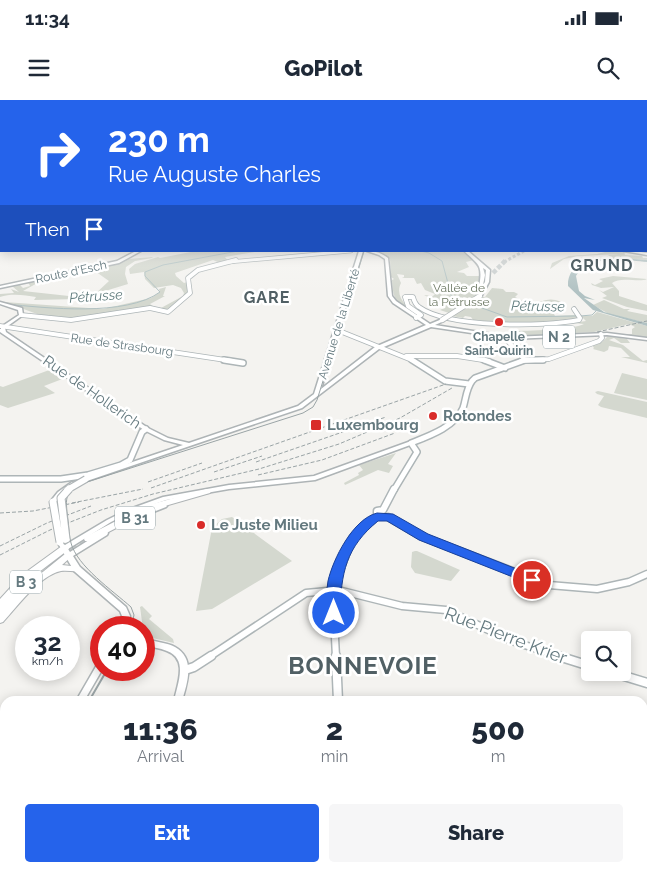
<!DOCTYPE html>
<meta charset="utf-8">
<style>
:root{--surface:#fff;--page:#f6f6f7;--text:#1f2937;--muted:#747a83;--accent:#2563eb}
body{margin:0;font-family:Raleway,sans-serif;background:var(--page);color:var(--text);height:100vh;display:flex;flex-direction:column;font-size:19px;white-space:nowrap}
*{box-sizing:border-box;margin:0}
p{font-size:16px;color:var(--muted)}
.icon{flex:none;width:28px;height:28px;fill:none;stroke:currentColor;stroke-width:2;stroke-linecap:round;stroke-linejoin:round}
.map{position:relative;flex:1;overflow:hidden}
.panel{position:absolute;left:0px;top:596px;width:648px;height:176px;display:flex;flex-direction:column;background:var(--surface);border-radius:15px 15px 0 0;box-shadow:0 2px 12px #0003}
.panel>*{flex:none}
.banner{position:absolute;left:0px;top:0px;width:648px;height:152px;box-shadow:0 2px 12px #0003;background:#2563eb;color:#fff;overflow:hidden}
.tools{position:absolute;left:581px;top:531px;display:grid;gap:10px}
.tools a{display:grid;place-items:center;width:50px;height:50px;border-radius:5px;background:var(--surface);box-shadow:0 2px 12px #0003;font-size:25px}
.speed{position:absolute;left:15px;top:516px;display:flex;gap:10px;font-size:25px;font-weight:700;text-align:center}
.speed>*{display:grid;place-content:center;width:65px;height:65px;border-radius:50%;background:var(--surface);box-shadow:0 2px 12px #0003;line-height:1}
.speed small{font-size:12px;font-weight:400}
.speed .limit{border:8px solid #d22;background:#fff;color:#111}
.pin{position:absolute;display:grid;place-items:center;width:42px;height:42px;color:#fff;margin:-21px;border:2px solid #fff;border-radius:50%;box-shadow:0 1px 5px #0007}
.me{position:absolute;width:55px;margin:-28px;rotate:0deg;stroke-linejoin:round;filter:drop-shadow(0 0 4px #0008)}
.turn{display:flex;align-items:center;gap:18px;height:105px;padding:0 25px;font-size:22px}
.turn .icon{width:65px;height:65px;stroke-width:2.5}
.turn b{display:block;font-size:35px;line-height:42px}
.then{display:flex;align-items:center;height:48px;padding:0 25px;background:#0003;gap:10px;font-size:19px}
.eta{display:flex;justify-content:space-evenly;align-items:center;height:85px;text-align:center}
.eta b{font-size:30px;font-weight:800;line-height:35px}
.button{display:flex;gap:10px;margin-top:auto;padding:10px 25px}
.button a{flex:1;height:58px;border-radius:5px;background:var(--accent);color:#fff;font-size:20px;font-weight:800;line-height:58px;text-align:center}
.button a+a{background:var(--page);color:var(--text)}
.status{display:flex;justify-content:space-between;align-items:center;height:35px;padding:0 25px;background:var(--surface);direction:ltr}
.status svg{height:14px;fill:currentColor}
header{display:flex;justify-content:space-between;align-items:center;height:65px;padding:0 25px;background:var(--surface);font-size:22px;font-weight:800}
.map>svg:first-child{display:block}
.green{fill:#d4d8cf}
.water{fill:#b1c2c3}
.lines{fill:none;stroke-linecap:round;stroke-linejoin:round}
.stream{stroke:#b1c2c3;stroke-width:1}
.primary-tunnel-far1{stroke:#c9cece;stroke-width:3;stroke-dasharray:3 2;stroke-linecap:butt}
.primary-tunnel{stroke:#c9cece;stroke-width:4.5;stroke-dasharray:4.5 2;stroke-linecap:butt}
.highway-tunnel{stroke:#c9cece;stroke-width:9;stroke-dasharray:9 4.5;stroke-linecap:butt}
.secondary-far4-casing{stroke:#adb5b7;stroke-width:4.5}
.secondary-far3-casing{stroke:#adb5b7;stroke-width:5.5}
.secondary-far2-casing{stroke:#adb5b7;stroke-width:8}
.secondary-far1-casing{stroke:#adb5b7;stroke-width:9}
.secondary-casing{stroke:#adb5b7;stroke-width:11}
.primary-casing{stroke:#aeb4b6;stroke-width:3}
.highway-casing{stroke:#aeb3b5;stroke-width:2}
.secondary-far4{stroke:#fff;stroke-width:3}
.secondary-far3{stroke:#fff;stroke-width:4}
.secondary-far2{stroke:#fff;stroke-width:5}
.secondary-far1{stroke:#fff;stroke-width:6}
.secondary{stroke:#fff;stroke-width:8}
.primary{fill:#fff;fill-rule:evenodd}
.highway{fill:#fff;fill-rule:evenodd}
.tram-far1{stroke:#9aa4a6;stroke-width:1}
.tram{stroke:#9aa4a6;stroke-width:2}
.rail{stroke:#9aa4a6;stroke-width:1;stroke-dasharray:4 2;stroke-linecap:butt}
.primary-bridge-far2-casing{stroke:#aeb4b6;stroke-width:6;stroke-linecap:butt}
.primary-bridge-far1-casing{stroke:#aeb4b6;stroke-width:8;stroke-linecap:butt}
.primary-bridge-casing{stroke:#aeb4b6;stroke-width:9;stroke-linecap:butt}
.primary-bridge-far2{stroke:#fff;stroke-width:4.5}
.primary-bridge-far1{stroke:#fff;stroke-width:5.5}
.primary-bridge{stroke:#fff;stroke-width:7}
.route{fill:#2563eb;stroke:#184099}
.poi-dot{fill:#d92c2a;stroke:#fff;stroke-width:2}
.labels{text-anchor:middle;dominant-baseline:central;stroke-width:5;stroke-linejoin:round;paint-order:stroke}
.far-street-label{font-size:12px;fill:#64797f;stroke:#fff}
.far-park-label{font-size:12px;fill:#6b7762;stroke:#fff}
.far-poi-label{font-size:12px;font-weight:bold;fill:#64797f;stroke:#fff}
.far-water-label{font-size:14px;font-style:italic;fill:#5f7b7d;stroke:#fff}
.shield{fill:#fff;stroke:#92a1a5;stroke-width:1}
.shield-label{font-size:14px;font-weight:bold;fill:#64797f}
.street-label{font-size:15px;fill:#64797f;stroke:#fff}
.poi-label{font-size:15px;font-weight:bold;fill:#64797f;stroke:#fff;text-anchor:start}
.far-district-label{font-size:16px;font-weight:bold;letter-spacing:1px;fill:#516065;stroke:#fff}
.near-street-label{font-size:18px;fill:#64797f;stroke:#fff}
.near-district-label{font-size:24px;font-weight:bold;letter-spacing:1px;fill:#516065;stroke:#fff}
</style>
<div class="status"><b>11:34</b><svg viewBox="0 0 49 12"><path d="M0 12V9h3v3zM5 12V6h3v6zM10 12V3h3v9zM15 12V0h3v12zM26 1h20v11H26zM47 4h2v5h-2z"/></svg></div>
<header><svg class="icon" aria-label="menu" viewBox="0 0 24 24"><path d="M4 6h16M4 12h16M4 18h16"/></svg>GoPilot<svg class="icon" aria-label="search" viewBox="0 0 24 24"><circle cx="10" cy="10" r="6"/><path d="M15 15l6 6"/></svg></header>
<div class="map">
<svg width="647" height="772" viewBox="0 0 647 772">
<rect width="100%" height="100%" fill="#f4f3f0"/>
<path class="green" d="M196,151H260L225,157L229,162L220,163L213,160L175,173L176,176L184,183L187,182L188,193L168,211L161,208L183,196L184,193L181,188L173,185L154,188L145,179L144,172L130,174L129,169L135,164L158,157L160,158Z
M375,151H461L474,160L466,162L469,167L457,172L464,173L467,176H480L479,196L485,197L492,188L503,189L506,192H514L518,194L515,197C520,199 525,202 531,203C544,203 547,196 561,202L557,203L564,208L553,209L552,211H558L553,212L555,216L576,215L578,219C543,224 508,224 473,220L471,217L465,216L463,218L447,215L449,213L440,210L444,208L442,206L437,208L430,207L436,201L424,195L433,196L435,194L425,190L421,183L417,184L414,178H402L404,177V175L397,174L401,183C394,197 408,209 419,215H416C398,203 393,203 392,180L394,179L391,177L390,159Z
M609,151H624L625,155L642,156L643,158H647V160L619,158L588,162L586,161L612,158L608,155L619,154L579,156L564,159L550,169L552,163L569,156L597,154Z
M153,157L152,158L135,161L126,167L125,174L128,184L79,199L34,200L36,197C25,195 11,193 0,197V194L14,193L11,189L19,192L12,186L19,184L23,188L30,186L28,182L48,179V181H41L23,191L78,197L87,194L94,195L109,181L92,169L128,159Z
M613,176L647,179C639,183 621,176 612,183L619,191V196L647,205V211L627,207L602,198L607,196L599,190L603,192L614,187L601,188L592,185L591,183L595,185L603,181L599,179Z
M166,187L163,196H165L150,204L154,207L71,219L40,215L4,202L103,209L151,198L160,192L159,189Z
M604,200L624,209H630L627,211L647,215V223L609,214L593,205Z
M597,212L647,226V238L619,234H632V229L635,227L629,224L594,232L572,233L570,235L511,236V231C527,231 573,230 584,224L573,223L586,221L581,216H592Z
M608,236L627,239L630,243H621L614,238L609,240L623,245L643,261L647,260V263L621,257H630L621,248L609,246L608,250L604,252L593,249L594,248L592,245L602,242Z
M52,269L65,278L44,286L55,293L8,308L0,305V286L3,287Z
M622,273L647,279V300L614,293Z
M598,291L647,302V318L601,307L598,305L604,296L597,294L595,292Z
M396,353L388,364L393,366L389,373L378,370L345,385L344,383L359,375L358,373L363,370L359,365Z
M232,417L292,461L212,509L196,511L212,428L222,419Z
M415,451H417L460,470L451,481L415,473L411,467L412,452Z
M142,506L152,516L149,519L173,539L174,543L144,536L140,507Z
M285,768H434V772H283Z"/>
<path class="water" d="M619,158L647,160V162C626,160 588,154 576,176L579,191L585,196L595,200L584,198L604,212L647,223V226L593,210L568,186C567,159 599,160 619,158Z"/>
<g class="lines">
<path class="stream" d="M421,151L429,153L442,161L449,187L447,192L458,200L467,203
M6,204C46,208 126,217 160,192L145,176V172L163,165L238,151
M471,204L507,217L576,216
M580,216L592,215L596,211"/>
<path class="primary-tunnel-far1" d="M504,162L524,151"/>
<path class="primary-tunnel" d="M493,173L506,160"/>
<path class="highway-tunnel" d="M57,458L88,439"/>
<g class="secondary-far4-casing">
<path id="secondary-far4" d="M229,162L351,151"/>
</g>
<g class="secondary-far3-casing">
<path id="secondary-far3" d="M21,215L71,220L150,208L168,212L190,193L188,178L198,170L236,160
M416,218L421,215L408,206L405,197H413C414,201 416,205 419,207C448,228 544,227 579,220L580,218L574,209
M0,226L232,261
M337,230L414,261
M505,238L525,260
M406,256H457L489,261
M521,261L549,259L599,241L602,238L601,234"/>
</g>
<g class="secondary-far2-casing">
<path id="secondary-far2" d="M224,260L243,263
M412,260L445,281L469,284
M484,260L505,268
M526,260H543
M0,379H61L88,375L121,365L130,360L142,332L146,329
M394,390L417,352L411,343C429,336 455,327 463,308C466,299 466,289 472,281L475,278L525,260"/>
</g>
<g class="secondary-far1-casing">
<path id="secondary-far1" d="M388,417L423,437L549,485L597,489L629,482L647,474
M209,557L306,493L338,490L402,506L446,510L512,541L562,557
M336,557L333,499L335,482L353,437L377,416V411L383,410L394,389"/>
</g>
<g class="secondary-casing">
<path id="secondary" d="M336,556L338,601
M558,556L590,566
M185,570L194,567L211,556
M611,572L647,583
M275,772L277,768"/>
</g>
<g class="primary-casing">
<path id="primary" d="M646,86H647V88H646Z
M136,151H141L119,163L0,188V186L117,161Z
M359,151H363L321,289L375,247L426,225L393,203L388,196L385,159L379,155L367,151C376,151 381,153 388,158L392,196L396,201L430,224L442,219H444V221L435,225L511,237L607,233L647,238V240L607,235L511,239L431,227L379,249L302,308L81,383L78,381L79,380L183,345L164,340L144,330L0,232V229H1V227L19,215L18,210L0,204V202L22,208L23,215L5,228L6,232L148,328L168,338L189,343L298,306L314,294Z
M464,151H468L490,170L489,182L481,197L478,196L482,188L479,187C483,165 479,165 464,151ZM483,168L486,170L485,182L483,185L485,175Z
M624,151H635L647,153V155Z
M411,341L413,342L414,343L413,344L315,380L229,389L166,400L131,412L111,422L68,449L70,452L103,431H107L108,433L107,435L73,456L80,467L126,507L130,516L128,528H120L122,516L120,511L74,471L59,445L62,443L65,445L107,420L127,410L163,397L229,385L314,376Z
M72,382L74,383L75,384L74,385L62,394L55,403H51L50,402L58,392Z
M164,404L166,405L167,406L166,407L138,418L136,419L133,417L134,416Z
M144,539C152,541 168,543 175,547C196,559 187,583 182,601H174C177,585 189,559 167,551C160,548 151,547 144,545Z
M101,562V570H102L84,601H76L98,563Z
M5,724C5,731 7,739 0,742C0,735 0,727 5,724Z
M137,768H147L146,772H136Z"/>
</g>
<g class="highway-casing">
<path id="highway" d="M207,389L211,391L210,393L151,410L91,441H85L84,439L85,437L145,406Z
M65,445L68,446L69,448L68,450L26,482L28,484L65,454H71L72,456L62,465L80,467L81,469L80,471C74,472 67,470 61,471C40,475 17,507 3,522L0,523V499L22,475L62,446Z"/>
</g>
<use href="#secondary-far4" class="secondary-far4"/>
<use href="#secondary-far3" class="secondary-far3"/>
<use href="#secondary-far2" class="secondary-far2"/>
<use href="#secondary-far1" class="secondary-far1"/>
<use href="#secondary" class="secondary"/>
<use href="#primary" class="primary"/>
<use href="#highway" class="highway"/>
<path class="tram-far1" d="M131,528L134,515L131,507C113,491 77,466 71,443C69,436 69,427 68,420C65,395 64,393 87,382L303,313L313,307L317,300L364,151"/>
<path class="tram" d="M89,601L107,570
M0,748L5,740"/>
<path class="rail" d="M597,232L647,221
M256,362L386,317
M214,372L262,356
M258,375L322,360L395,333
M148,382L202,363
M151,388L446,284
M72,403L143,389
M0,413L33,411L79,402
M0,446L47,423L91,406
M0,455L50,430L101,410L153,394L259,369L339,344L400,318L452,288"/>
<g class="primary-bridge-far2-casing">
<path id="primary-bridge-far2" d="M442,220L480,196"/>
</g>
<g class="primary-bridge-far1-casing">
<path id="primary-bridge-far1" d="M67,390L86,379"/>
</g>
<g class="primary-bridge-casing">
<path id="primary-bridge" d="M53,402L60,442
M66,439L61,398L69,389"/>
</g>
<use href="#primary-bridge-far2" class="primary-bridge-far2"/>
<use href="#primary-bridge-far1" class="primary-bridge-far1"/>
<use href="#primary-bridge" class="primary-bridge"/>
</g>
<linearGradient id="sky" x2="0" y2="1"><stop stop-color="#92bad9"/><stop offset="0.44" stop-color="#fafaf8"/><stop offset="1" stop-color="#fafaf8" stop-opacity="0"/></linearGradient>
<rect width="647" height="192" fill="url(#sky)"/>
<path class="route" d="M377,413L393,414L428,434L537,477L539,480L537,483H528L419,440L387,421H378C346,447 341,473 340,513L338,517H329L327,513C327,503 326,491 328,481C333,459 353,419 377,413Z"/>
<g class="poi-dot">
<circle cx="499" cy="222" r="5"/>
<circle cx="433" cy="316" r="5"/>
<rect x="310" y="319" width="12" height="12" rx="2.5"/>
<circle cx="201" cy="425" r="5"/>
</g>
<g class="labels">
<g class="far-street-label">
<text transform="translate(71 172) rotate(-12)">Route d'Esch</text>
<text transform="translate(339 224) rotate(-73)">Avenue de la Liberté</text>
<text transform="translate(122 245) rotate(8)">Rue de Strasbourg</text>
</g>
<g class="far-park-label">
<text x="459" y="188">Vallée de<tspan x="459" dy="14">la Pétrusse</tspan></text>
</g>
<g class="far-poi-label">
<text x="499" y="237">Chapelle<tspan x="499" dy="14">Saint-Quirin</tspan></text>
</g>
<g class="far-water-label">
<text transform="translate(96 196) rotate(-4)">Pétrusse</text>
<text transform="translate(538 206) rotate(1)">Pétrusse</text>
</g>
<g class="shield">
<rect x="543" y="225.5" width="32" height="23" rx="4"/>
<rect x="115" y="406.5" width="40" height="23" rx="4"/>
<rect x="10" y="470.5" width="32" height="23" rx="4"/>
</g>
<g class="shield-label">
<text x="559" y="237">N 2</text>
<text x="135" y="418">B 31</text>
<text x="26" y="482">B 3</text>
</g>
<g class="street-label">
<text transform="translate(92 292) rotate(35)">Rue de Hollerich</text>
</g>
<g class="poi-label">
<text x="443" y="316">Rotondes</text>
<text x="327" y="325">Luxembourg</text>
<text x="211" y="425">Le Juste Milieu</text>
</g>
<g class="far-district-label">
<text x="602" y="165">GRUND</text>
<text x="267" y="197">GARE</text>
</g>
<g class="near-street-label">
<text transform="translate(506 535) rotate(21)">Rue Pierre Krier</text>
</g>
<g class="near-district-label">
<text x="363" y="565">BONNEVOIE</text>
</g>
</g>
</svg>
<div class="tools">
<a><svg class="icon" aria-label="search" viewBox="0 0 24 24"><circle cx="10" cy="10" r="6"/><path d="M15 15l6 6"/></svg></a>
</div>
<div class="speed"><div>32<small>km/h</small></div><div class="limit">40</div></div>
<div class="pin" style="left:532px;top:480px;background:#d93025"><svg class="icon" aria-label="arrive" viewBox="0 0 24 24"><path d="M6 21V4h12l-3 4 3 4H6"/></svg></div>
<svg class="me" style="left:334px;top:513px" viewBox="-20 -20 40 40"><circle r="17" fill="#2563eb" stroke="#fff" stroke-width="3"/><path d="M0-11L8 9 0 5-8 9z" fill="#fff"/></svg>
<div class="banner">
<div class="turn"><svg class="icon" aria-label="right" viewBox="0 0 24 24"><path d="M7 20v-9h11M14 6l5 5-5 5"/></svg><div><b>230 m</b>Rue Auguste Charles</div></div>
<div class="then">Then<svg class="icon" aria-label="arrive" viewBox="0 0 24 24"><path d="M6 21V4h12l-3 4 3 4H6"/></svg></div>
</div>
<section class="panel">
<div class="eta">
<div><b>11:36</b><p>Arrival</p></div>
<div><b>2</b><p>min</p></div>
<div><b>500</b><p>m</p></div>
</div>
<div class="button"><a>Exit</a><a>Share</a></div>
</section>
</div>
